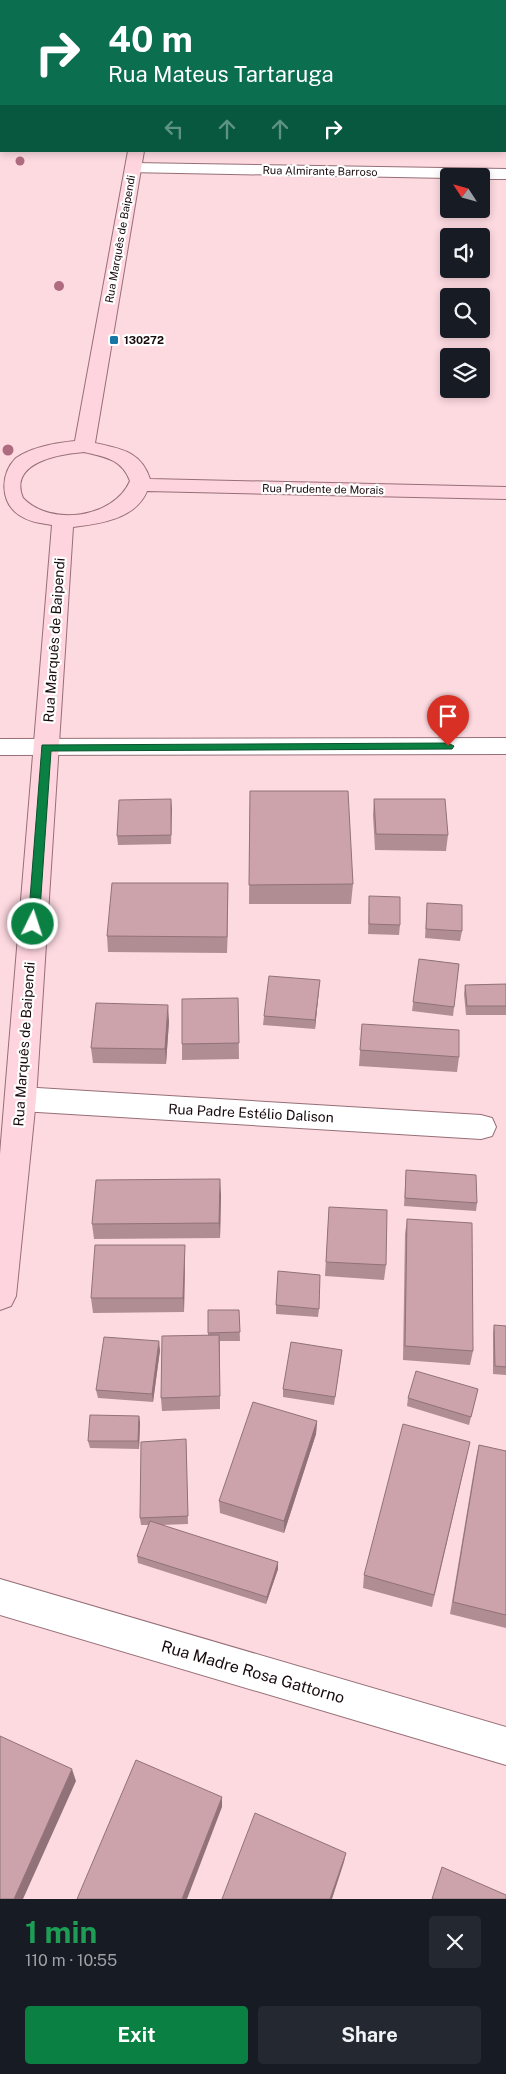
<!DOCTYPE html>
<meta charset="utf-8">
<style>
:root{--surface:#171b24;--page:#242831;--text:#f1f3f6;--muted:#9ea1a6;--accent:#0b8043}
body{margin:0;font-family:"Public Sans",sans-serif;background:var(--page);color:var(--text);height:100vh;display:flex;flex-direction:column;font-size:19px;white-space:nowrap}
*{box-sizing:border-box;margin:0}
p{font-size:16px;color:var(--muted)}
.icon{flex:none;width:28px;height:28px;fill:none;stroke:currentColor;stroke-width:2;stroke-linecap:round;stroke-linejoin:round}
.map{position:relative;height:1899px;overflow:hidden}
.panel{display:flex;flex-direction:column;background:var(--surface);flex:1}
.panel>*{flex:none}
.guide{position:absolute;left:0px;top:0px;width:506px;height:152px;box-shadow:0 2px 8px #0003;background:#0b6e4f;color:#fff;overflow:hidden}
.needle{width:32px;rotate:306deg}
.buttons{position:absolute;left:440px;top:168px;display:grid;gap:10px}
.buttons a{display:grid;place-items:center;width:50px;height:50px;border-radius:5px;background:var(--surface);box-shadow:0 2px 8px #0003;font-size:25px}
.pin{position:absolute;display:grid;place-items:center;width:42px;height:42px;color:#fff;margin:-51px -21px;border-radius:50% 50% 50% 0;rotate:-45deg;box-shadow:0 0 5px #0007}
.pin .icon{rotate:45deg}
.me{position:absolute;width:55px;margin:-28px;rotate:4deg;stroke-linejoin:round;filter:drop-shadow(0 0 4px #0008)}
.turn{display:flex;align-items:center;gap:18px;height:105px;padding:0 25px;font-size:22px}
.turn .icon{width:65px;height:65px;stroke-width:2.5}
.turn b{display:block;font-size:35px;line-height:42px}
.lanes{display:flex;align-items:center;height:48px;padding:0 25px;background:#0003;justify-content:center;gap:25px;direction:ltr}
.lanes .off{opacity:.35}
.round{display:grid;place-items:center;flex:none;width:52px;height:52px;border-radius:5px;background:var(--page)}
.overview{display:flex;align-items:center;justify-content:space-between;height:85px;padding:0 25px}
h1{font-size:30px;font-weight:700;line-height:38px;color:#1e9e55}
.primary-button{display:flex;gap:10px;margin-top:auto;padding:10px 25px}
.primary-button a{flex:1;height:58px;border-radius:5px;background:var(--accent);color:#fff;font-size:20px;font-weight:700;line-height:58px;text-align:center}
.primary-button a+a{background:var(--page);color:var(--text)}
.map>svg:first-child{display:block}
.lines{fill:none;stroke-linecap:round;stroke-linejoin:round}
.street-casing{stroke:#966f77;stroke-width:2}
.secondary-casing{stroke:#966f77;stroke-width:2}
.street{fill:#fff;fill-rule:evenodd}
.secondary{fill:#fed4df;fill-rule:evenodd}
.tree{fill:#af6c81}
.wall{fill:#b08c93}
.shaded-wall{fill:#907278}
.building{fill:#cda3ab;stroke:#907278}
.route{fill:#0b8043;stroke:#07532c}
.poi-dot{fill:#1578a4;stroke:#fff;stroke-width:2}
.labels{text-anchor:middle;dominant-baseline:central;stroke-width:4.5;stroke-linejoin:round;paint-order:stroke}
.far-street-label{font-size:11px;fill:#180a0d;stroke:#fff}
.far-poi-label{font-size:11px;font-weight:bold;fill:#180a0d;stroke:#fff;text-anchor:start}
.street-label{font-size:14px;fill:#180a0d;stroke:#fff}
.near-street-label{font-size:16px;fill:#180a0d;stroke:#fff}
</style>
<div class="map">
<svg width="506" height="1899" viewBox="0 0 506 1899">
<rect width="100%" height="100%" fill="#fdd9e0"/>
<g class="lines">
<g class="street-casing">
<path id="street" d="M505,51H506V61H505Z
M133,163L506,169V179H481V176H449V178L127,172L125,168L127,164Z
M506,738V754L0,755V739Z
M21,1087L481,1115L492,1118L496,1127L492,1136L481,1139L21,1111L11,1107L6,1099L11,1091Z
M0,1579L506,1727V1765L0,1615Z"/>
</g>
<g class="secondary-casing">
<path id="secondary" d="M157,0H171V1H157Z
M128,151H144L95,443C121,449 141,451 150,479L506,487V499L147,491C136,519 99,524 73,527L36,1099L16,1296L11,1306L0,1310V1154L52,525C40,523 29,522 19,515C0,502 0,474 16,458C32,447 55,443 75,441ZM84,452C105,457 122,459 130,481C114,518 51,527 23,498C8,462 60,454 84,452Z"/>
</g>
<use href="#street" class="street"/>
<use href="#secondary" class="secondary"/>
</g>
<g class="tree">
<circle cx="20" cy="161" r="4.5"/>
<circle cx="59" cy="286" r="5"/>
<circle cx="8" cy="450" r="5.5"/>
</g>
<path class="wall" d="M350,0H400V1H373Z
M250,791L353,884L351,904H249Z
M171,799V844L118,845L117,836Z
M374,799L448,835L446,851L375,850L373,815Z
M228,883L227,953L108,952L107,936Z
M369,896L400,925L399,935L368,934Z
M427,903L462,931L460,941L425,938Z
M419,959L459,964L453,1016L412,1011Z
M506,984V1015H466L464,994L465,985Z
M319,989L315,1029L263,1025L264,1016Z
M238,998L239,1059L182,1060V1044Z
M169,1021L166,1064L93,1063L91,1048Z
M362,1024L459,1057L457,1072L359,1066Z
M406,1170L477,1203L476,1211L404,1206Z
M221,1194L220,1238L94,1239L92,1224Z
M329,1207L386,1265L384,1280L325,1276Z
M407,1219L473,1351L470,1365L403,1360L405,1234Z
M185,1259L184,1312L93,1313L91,1298Z
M276,1305L319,1309L318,1317L276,1314Z
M239,1310L240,1341H220V1409L162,1411L161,1398L208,1335V1333Z
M494,1325L506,1326V1375L493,1374V1333Z
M160,1350L153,1402L98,1398L96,1390Z
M342,1350L334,1405L283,1397V1389Z
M478,1389L469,1425L407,1406L408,1398Z
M139,1416L140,1423L139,1449L90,1448L88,1441Z
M317,1421L316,1434L284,1533L220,1513L219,1501Z
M186,1439L188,1524L161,1525L278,1562V1569L266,1604L138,1563L137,1556L149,1525H141L140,1518Z
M479,1445L506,1451V1628L450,1614L476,1458Z
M467,1456L432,1607L363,1588L364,1575Z"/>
<path class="shaded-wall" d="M171,799L172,809L171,844Z
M228,883V899L227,953V937Z
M320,980L319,989L315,1029V1020Z
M168,1005L169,1021L166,1064L165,1049Z
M220,1179L221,1194L220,1238L219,1223Z
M185,1245V1259L184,1312L183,1298Z
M159,1341L160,1350L153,1402L152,1394Z
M139,1416L140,1423L139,1449L138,1441Z
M317,1421L316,1434L284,1533V1521Z
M278,1562V1569L266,1604L267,1597Z
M72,1769L76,1781L23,1899H14Z
M222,1797V1807L187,1899H182Z
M346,1853L344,1862L332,1899H330Z"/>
<path class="building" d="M250,791H348L353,884L249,885Z
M171,799V835L117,836L119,800Z
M374,799H445L448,835L376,834Z
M112,883H228L227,937L107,936Z
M369,896L400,897V925L369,924Z
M427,903L462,905V931L426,929Z
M419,959L459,964L454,1007L413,1002Z
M269,976L320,980L315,1020L264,1016Z
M506,984V1006H467L465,985Z
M238,998L239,1043L182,1044V999Z
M96,1003L168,1005L165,1049L91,1048Z
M362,1024L459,1030V1057L360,1050Z
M406,1170L476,1175L477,1203L405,1198Z
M220,1179L219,1223L92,1224L96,1180Z
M329,1207L387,1210L386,1265L326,1262Z
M407,1219L472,1223L473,1351L405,1346Z
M95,1245H185L183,1298H91Z
M278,1271L320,1275L319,1309L276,1305Z
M208,1310H239L240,1332L208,1333Z
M494,1325L506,1326V1367L495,1366Z
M219,1335L220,1396L161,1398L162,1336Z
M104,1337L159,1341L152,1394L96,1390Z
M291,1342L342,1350L335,1397L283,1389Z
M416,1371L478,1389L471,1417L408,1398Z
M253,1402L317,1421L284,1521L219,1501Z
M90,1415L139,1416L138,1441H88Z
M403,1424L470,1442L434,1595L364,1575Z
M186,1439L188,1516L140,1518L141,1442Z
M479,1445L506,1451V1615L453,1602Z
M150,1521L278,1562L267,1597L137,1556Z
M0,1736L72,1769L14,1899H0Z
M136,1760L222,1797L182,1899H77Z
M255,1813L346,1853L330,1899H222Z
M442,1867L506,1895V1899H432Z"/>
<path class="route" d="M448,743L454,746L452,749L51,751L39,924L33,928L28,924L42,745Z"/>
<rect class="poi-dot" x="109" y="335" width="10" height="10" rx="2.5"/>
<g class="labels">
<g class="far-street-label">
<text transform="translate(320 171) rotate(1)">Rua Almirante Barroso</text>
<text transform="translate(120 239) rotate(-80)">Rua Marquês de Baipendi</text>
<text transform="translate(323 489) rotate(1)">Rua Prudente de Morais</text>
</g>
<g class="far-poi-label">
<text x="124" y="340">130272</text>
</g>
<g class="street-label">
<text transform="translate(54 640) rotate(-86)">Rua Marquês de Baipendi</text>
<text transform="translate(24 1044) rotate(-86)">Rua Marquês de Baipendi</text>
<text transform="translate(251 1113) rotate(3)">Rua Padre Estélio Dalison</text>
</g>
<g class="near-street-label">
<text transform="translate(253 1672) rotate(16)">Rua Madre Rosa Gattorno</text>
</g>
</g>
</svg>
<div class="buttons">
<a><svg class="needle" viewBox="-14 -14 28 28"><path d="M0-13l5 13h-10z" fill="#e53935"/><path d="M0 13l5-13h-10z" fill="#9ea1a6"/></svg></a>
<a><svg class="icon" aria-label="sound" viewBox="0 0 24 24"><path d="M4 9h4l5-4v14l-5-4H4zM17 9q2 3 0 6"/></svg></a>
<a><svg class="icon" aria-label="search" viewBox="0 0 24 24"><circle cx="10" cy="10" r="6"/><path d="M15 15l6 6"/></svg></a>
<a><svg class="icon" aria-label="layers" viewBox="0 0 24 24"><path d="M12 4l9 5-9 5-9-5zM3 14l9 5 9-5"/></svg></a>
</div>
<div class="pin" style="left:448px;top:746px;background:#d93025"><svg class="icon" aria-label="arrive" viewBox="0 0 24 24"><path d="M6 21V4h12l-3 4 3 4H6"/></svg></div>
<svg class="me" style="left:33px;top:924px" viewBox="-20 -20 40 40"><circle r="17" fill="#0b8043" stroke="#fff" stroke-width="3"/><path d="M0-11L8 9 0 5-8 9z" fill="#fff"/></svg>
<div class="guide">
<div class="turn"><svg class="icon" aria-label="right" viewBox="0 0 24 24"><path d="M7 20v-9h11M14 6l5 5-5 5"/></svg><div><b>40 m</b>Rua Mateus Tartaruga</div></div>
<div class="lanes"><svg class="icon off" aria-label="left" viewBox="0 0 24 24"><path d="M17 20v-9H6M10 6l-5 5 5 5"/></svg><svg class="icon off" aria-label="ahead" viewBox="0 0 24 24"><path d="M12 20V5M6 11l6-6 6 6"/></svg><svg class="icon off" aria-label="ahead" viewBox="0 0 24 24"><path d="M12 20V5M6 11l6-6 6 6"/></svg><svg class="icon" aria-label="right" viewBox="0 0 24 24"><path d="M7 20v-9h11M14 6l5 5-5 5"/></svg></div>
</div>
</div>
<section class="panel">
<div class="overview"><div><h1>1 min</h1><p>110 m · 10:55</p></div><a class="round"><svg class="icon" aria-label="close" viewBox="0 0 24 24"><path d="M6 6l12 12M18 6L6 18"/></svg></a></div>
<div class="primary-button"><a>Exit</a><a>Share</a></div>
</section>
